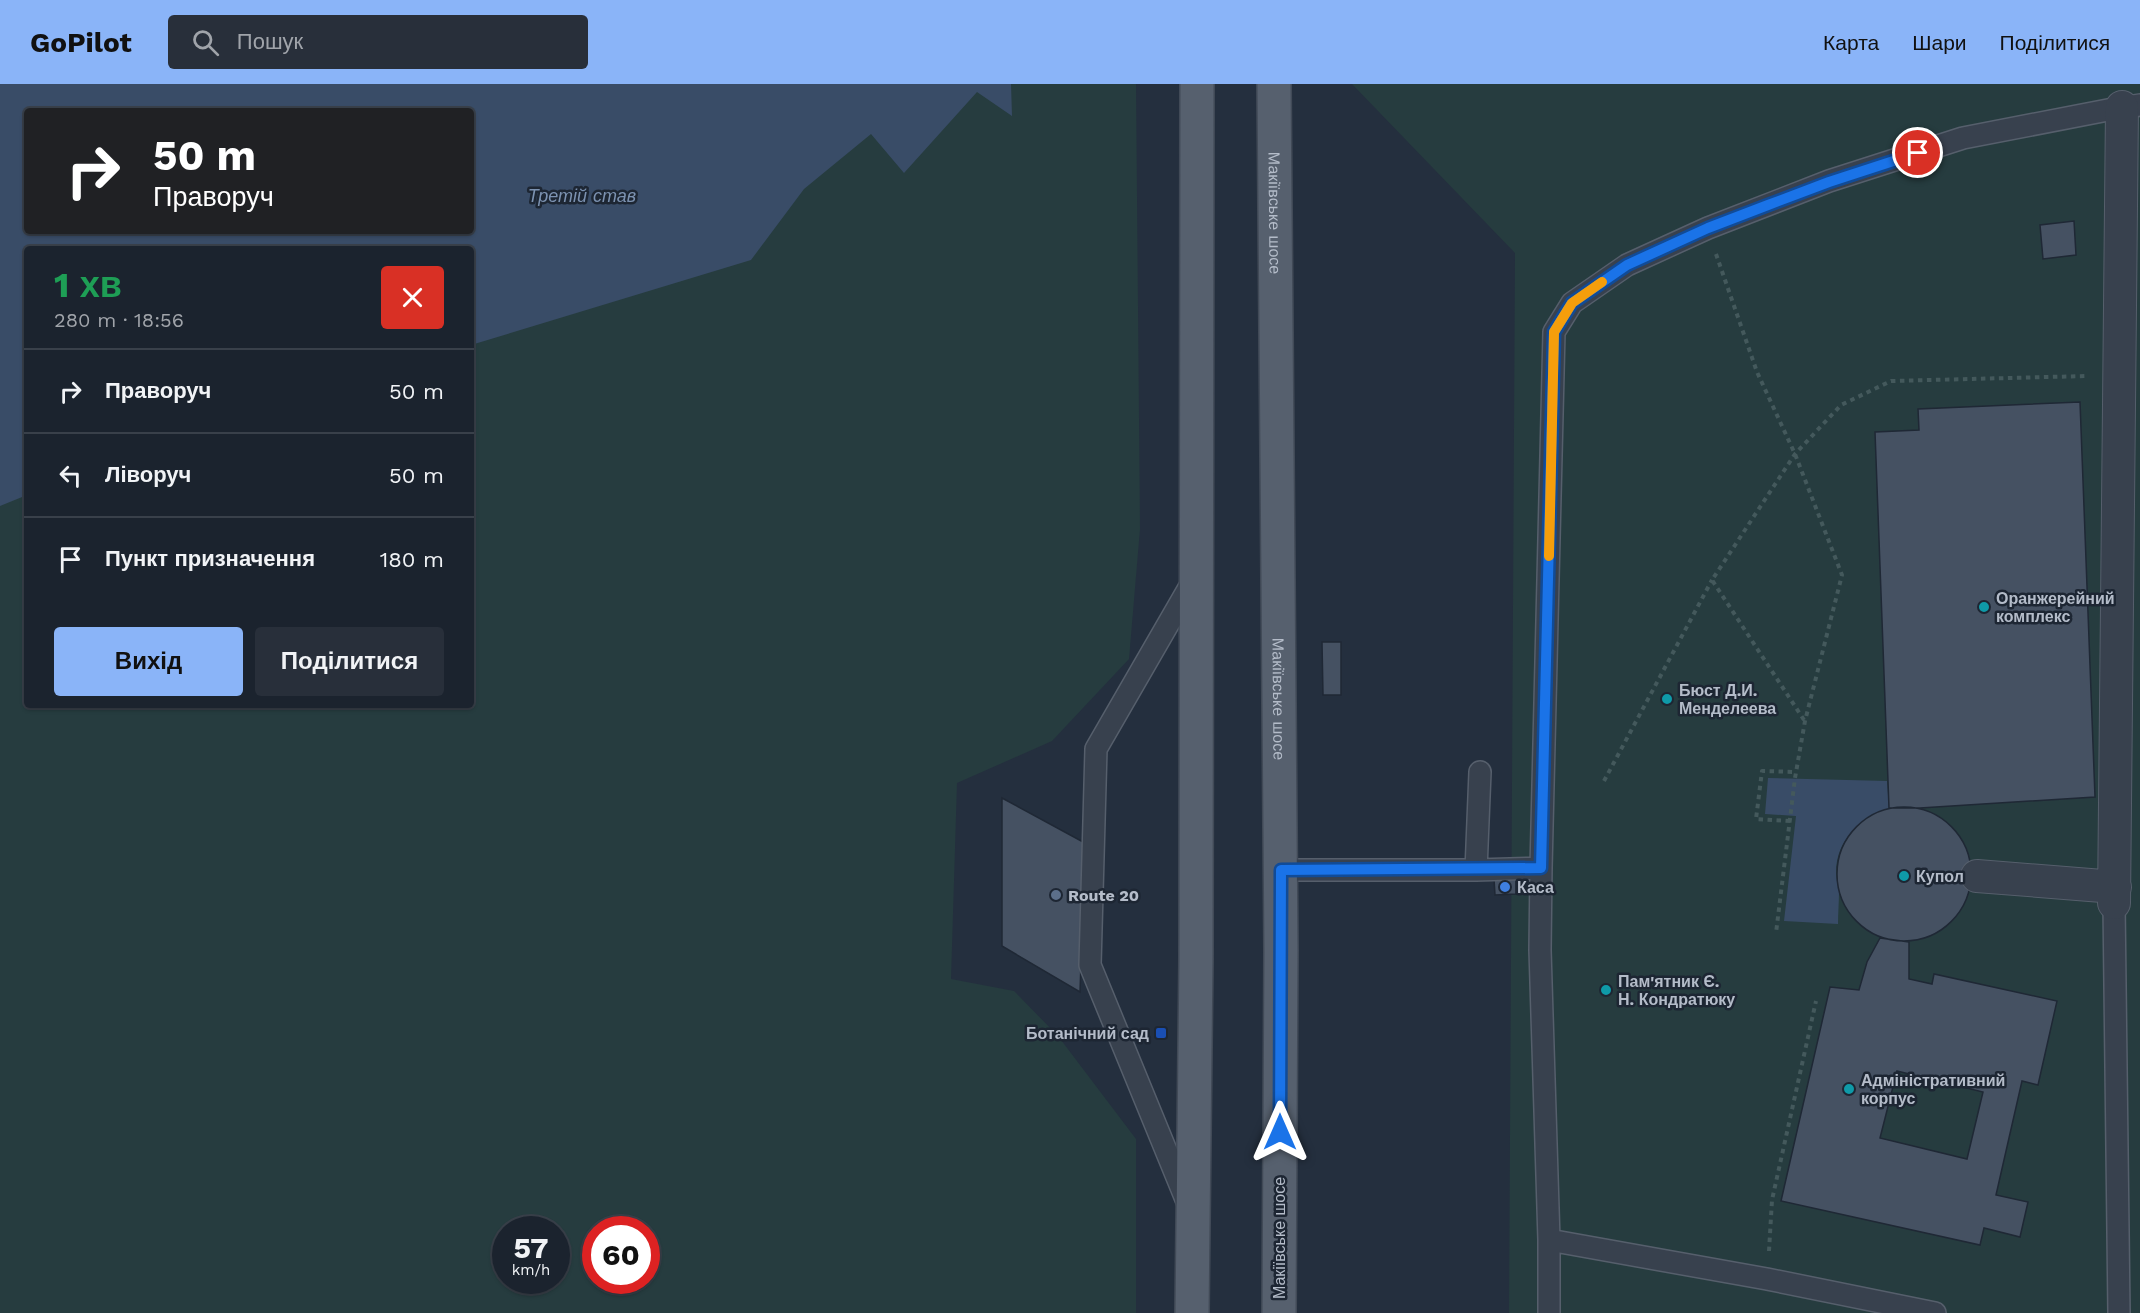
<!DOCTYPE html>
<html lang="uk">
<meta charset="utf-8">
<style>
:root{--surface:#1b232e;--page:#282f3a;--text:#f1f3f6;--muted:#a0a4aa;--line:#39404a;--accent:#8ab4f8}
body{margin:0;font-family:"Work Sans",sans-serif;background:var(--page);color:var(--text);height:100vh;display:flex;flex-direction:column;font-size:22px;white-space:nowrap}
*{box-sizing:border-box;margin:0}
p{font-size:20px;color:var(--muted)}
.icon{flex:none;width:33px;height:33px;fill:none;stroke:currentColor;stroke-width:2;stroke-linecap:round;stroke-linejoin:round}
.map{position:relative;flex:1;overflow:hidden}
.drawer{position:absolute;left:24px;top:162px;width:450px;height:462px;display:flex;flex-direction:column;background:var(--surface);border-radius:6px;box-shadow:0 2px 4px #0004,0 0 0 2px var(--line)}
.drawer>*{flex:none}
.top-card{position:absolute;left:24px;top:24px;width:450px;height:126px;border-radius:6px;box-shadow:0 2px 4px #0004,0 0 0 2px var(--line);background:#202124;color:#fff;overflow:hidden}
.speed{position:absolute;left:492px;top:1132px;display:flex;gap:12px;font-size:30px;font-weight:700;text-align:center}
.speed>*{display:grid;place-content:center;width:78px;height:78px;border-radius:50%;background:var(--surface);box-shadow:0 2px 4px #0004,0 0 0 2px var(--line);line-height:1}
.speed small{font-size:15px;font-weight:400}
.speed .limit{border:9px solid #d22;background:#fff;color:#111}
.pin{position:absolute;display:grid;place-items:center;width:51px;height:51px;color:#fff;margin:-26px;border:3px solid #fff;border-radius:50%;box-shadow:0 2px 6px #0007}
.me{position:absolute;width:66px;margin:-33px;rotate:0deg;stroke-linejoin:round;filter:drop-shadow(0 0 4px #0008)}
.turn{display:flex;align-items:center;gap:21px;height:126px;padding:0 30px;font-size:27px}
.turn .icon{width:78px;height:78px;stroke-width:2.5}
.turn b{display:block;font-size:42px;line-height:51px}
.round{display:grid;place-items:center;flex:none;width:63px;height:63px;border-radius:6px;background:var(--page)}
.overview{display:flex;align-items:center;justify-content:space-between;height:102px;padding:0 30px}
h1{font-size:36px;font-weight:700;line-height:45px;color:#1e9e55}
.cta{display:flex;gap:12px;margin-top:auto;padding:12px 30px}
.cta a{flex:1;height:69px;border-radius:6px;background:var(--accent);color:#111;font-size:24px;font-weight:700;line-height:69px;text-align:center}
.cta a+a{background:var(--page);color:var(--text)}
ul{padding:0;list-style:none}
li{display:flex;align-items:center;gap:18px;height:84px;padding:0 30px;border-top:2px solid var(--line)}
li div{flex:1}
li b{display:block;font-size:22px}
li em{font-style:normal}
header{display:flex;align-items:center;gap:36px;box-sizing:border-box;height:84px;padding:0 30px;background:var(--accent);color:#111}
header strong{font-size:28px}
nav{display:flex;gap:33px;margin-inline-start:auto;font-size:21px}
.search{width:420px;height:54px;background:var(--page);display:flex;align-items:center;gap:15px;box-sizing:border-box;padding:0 21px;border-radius:6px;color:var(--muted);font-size:22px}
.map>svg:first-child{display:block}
.green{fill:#263c3f;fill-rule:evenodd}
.water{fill:#394c67;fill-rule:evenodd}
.building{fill:#455162;stroke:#1f2835;stroke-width:1.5;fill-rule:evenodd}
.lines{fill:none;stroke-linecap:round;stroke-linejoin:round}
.service-casing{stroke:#565f6c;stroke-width:24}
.pedestrian-casing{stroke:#565f6c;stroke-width:34}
.primary-casing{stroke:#414a57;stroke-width:36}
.path{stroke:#44595c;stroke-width:4;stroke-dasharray:4.5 4.5;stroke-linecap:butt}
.service{stroke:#38414e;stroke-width:21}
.pedestrian{stroke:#38414e;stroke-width:32}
.primary{stroke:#56606e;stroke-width:33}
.route-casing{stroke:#114b97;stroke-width:15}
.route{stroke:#1a73e8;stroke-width:10}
.slow{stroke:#f59e0b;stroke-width:10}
.culture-dot{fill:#0f9aa8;stroke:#1d2633;stroke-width:2}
.shop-dot{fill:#3f7fe0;stroke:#1d2633;stroke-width:2}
.service-dot{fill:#5c6f8a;stroke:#1d2633;stroke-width:2}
.transit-dot{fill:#1a4fb4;stroke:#1d2633;stroke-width:2}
.labels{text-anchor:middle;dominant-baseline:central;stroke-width:5;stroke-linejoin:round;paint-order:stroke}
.street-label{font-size:16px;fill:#b4bcc9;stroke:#1d2633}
.poi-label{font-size:16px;font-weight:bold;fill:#b4bcc9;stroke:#1d2633;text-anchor:start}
.water-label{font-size:18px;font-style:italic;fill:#7c92b1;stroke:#1d2633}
</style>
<header>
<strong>GoPilot</strong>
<div class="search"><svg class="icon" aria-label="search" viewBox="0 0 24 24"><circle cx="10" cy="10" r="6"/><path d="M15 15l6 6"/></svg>Пошук</div>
<nav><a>Карта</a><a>Шари</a><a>Поділитися</a></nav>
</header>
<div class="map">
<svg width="2140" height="1229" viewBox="0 0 2140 1229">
<rect width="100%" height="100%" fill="#242f3e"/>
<path class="green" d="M0,0H1136L1140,445L1129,575L1052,657L957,699L951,895L1014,907L1058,952L1136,1055V1229H0ZM27,27H471V147H27ZM27,165H471V621H27ZM506,1146H556V1197H506ZM596,1146H646V1197H596Z
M1352,0H2140V1229H1509L1515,169Z"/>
<path class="water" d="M0,0H1011L1012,32L977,8L904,89L871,50L804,105L751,176L471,261V165H27V411L0,422ZM27,27H471V147H27Z
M1768,694L1887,697L1889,724C1860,736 1836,755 1836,789C1836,795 1838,801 1839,807C1839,818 1838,829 1838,840L1784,837L1796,732L1765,730Z"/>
<path class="building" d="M2074,137L2076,171L2043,175L2040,141Z
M2080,318L2095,713L1920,724H1889L1875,348L1919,346L1918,325Z
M1322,558H1341V611H1323Z
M1002,714L1085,759L1080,908L1002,862Z
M1837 790a67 67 0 1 1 134 0a67 67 0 1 1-134 0Z
M1516,794V810L1495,811L1494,795Z
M1880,854L1909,858V895L1932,900L1934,890L2057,917L2038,1001L2022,997L1996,1111L2028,1118L2020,1153L1984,1144L1980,1161L1781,1117L1830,903L1859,906L1867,878ZM1897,987L1983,1008L1967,1075L1880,1054Z"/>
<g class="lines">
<g class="service-casing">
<path id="service" d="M1541,784L1554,248L1572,219L1627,181L1708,144L1829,97L1963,54L2113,25L2140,21
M1281,786H1476L1480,688
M1476,786L1541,784L1540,866L1549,1156L1767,1195L1935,1229
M2114,819L2119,1229
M1188,1120L1090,881L1096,665L1193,497
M1549,1229V1156"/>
</g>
<g class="pedestrian-casing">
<path id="pedestrian" d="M1977,792L2115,803
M2114,819L2122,23"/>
</g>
<g class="primary-casing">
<g id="primary">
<path id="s1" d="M1274,0L1281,867L1279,1229"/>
<path d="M1192,1229L1196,875L1197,0"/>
</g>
</g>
<path class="path" d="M1716,170L1757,288L1795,370L1842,491L1805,637L1795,694L1776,849
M1804,636L1712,496L1795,370L1841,321L1891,297L2087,292
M1604,697L1712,496
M1790,737L1756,735L1762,687L1796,688
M1769,1167L1772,1116L1816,917"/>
<use href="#service" class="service"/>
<use href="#pedestrian" class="pedestrian"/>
<use href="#primary" class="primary"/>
</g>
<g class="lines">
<g class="route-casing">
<path id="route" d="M1280,1048L1281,786L1541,784L1554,248L1572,219L1627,181L1708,144L1768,121L1829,98L1918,69"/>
</g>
<use href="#route" class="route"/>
<path class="slow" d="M1549,472L1554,248L1572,219L1602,198"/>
</g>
<g class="culture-dot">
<circle cx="1984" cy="523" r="6"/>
<circle cx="1667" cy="615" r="6"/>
<circle cx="1904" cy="792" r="6"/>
<circle cx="1606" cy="906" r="6"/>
<circle cx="1849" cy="1005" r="6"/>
</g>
<circle class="shop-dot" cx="1505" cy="803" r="6"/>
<circle class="service-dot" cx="1056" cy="811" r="6"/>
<rect class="transit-dot" x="1155" y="943" width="12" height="12" rx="3"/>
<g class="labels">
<g class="street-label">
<text stroke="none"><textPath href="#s1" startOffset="129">Макіївське шосе</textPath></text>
<text stroke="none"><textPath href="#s1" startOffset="615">Макіївське шосе</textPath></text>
<text transform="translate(1279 1154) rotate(-90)">Макіївське шосе</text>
</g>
<g class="poi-label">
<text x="1996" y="514">Оранжерейний<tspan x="1996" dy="18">комплекс</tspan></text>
<text x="1679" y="606">Бюст Д.И.<tspan x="1679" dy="18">Менделеева</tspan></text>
<text x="1916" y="792">Купол</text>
<text x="1517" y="803">Каса</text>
<text x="1068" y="811">Route 20</text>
<text x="1618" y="897">Пам'ятник Є.<tspan x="1618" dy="18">Н. Кондратюку</tspan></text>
<text x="1149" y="949" text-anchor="end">Ботанічний сад</text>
<text x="1861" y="996">Адміністративний<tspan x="1861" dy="18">корпус</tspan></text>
</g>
<g class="water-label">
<text x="582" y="111">Третій став</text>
</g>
</g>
</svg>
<div class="speed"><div>57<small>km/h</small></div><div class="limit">60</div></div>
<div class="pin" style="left:1918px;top:69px;background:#d93025"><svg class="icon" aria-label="arrive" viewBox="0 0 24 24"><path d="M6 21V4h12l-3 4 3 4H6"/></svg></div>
<svg class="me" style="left:1280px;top:1048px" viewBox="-20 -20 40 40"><path d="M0-17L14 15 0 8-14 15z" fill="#1a73e8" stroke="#fff" stroke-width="4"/></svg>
<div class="top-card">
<div class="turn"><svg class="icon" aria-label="right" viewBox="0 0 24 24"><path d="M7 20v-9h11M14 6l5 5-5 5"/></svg><div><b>50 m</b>Праворуч</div></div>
</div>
<section class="drawer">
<div class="overview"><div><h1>1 хв</h1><p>280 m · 18:56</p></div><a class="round" style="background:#d93025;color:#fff"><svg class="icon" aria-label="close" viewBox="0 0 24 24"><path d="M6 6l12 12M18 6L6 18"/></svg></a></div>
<ul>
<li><svg class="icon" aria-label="right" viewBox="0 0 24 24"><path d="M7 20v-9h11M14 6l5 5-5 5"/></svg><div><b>Праворуч</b></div><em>50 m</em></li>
<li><svg class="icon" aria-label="left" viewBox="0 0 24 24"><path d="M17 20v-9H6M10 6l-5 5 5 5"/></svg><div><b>Ліворуч</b></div><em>50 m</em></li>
<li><svg class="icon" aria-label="arrive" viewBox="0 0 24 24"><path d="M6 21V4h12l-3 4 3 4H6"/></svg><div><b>Пункт призначення</b></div><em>180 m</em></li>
</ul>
<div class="cta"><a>Вихід</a><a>Поділитися</a></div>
</section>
</div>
